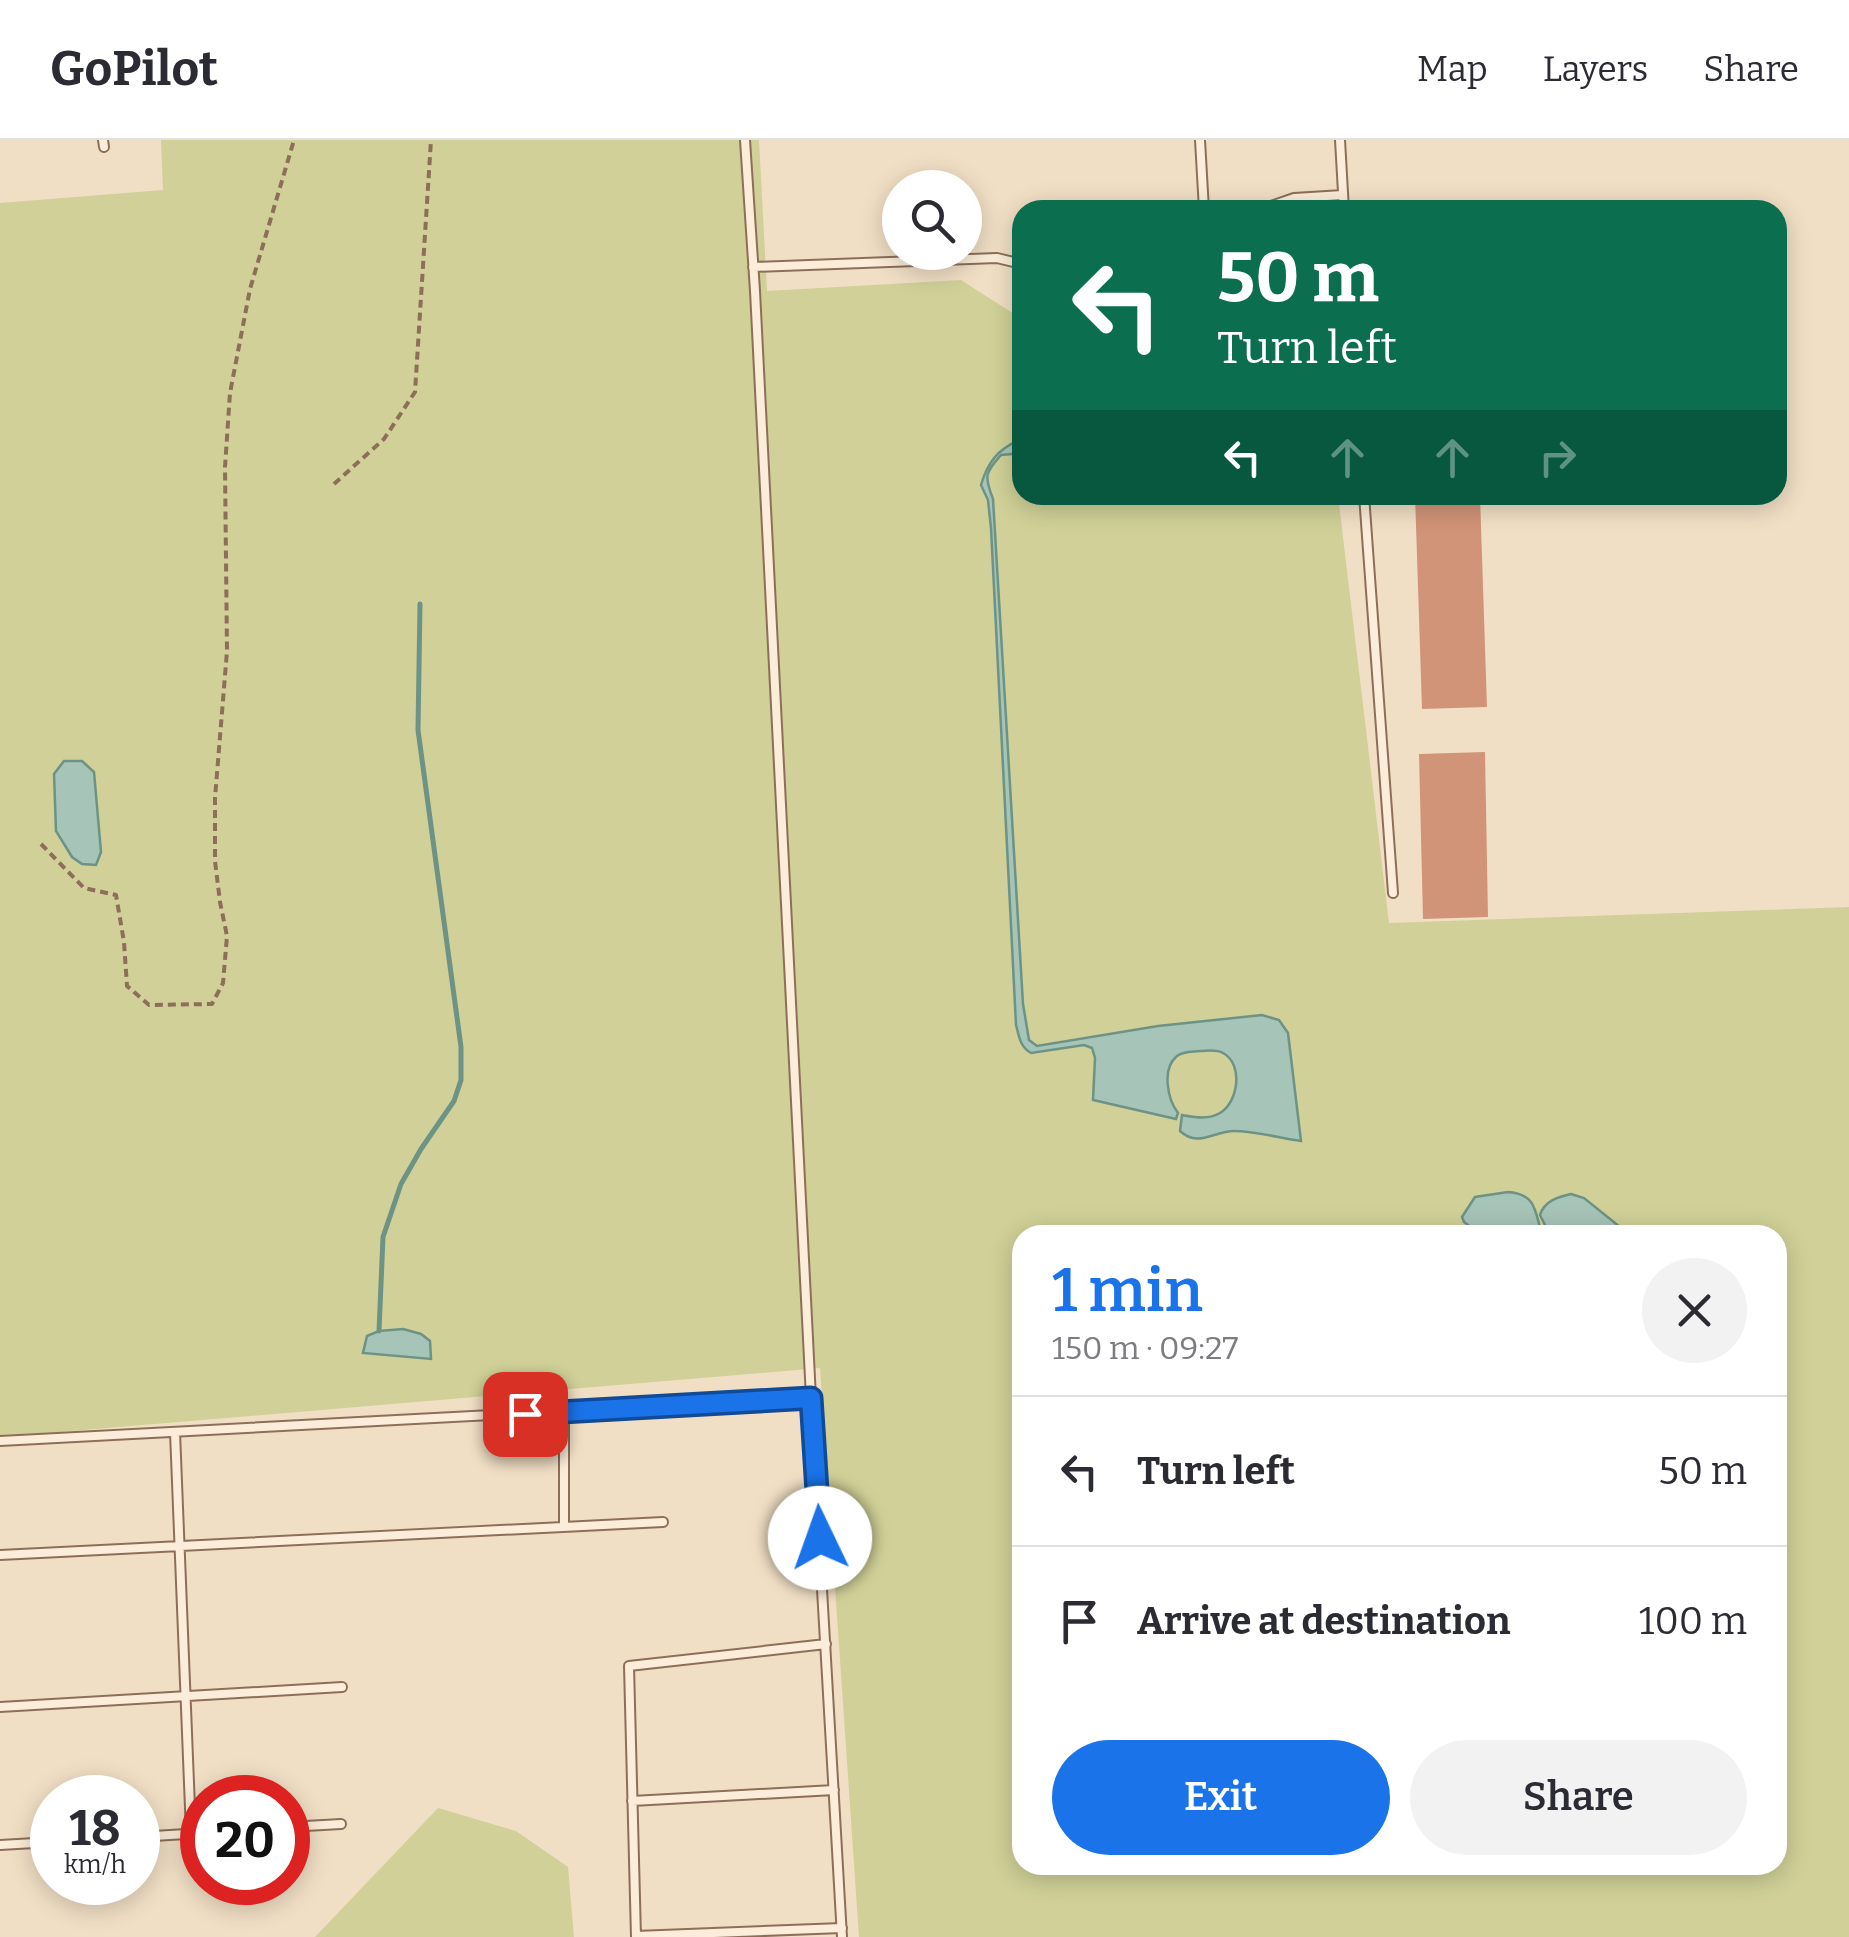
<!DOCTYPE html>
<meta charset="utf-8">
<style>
:root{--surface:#fff;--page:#f2f2f3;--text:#2b2b33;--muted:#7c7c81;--line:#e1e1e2;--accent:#1a73e8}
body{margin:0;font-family:Bitter,serif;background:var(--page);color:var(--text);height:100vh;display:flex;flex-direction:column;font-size:38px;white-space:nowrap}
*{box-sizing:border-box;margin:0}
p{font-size:32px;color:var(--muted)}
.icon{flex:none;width:55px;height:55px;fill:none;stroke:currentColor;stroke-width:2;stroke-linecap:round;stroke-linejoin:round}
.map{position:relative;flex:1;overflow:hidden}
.details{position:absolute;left:1012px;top:1085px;width:775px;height:650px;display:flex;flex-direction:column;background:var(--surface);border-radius:30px;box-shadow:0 5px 25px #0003}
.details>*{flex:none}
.guide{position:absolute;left:1012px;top:60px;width:775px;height:305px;border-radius:30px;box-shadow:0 5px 25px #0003;background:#0b6e4f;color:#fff;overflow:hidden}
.controls{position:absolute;left:882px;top:30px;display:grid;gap:20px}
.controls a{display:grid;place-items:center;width:100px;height:100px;border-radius:50%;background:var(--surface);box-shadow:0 5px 25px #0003;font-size:50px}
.speed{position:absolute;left:30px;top:1635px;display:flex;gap:20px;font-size:50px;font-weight:700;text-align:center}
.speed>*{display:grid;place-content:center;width:130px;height:130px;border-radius:50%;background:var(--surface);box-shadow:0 5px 25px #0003;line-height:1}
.speed small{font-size:25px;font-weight:400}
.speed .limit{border:15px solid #d22;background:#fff;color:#111}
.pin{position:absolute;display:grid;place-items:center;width:85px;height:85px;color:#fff;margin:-42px;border-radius:20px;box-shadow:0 5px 15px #0006}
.me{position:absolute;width:110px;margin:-55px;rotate:357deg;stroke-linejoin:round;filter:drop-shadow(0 0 8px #0008)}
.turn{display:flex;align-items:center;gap:35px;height:210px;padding:0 40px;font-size:45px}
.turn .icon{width:130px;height:130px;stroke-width:2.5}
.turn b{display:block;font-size:70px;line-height:85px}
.lanes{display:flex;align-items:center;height:95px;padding:0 40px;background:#0003;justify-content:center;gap:50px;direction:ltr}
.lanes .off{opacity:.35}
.round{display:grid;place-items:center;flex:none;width:105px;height:105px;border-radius:52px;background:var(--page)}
.headline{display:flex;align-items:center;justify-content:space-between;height:170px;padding:0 40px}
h1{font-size:60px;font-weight:600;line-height:75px;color:var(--accent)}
.primary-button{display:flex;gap:20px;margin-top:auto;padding:20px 40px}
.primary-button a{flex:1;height:115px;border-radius:60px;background:var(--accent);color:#fff;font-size:40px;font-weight:600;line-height:115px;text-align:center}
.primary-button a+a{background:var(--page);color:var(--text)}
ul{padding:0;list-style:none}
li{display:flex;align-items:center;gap:30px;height:150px;padding:0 40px;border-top:2px solid var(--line)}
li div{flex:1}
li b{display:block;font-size:38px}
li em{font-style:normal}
header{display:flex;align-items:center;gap:60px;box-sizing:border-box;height:140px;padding:0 50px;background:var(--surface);border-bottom:2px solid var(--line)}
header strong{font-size:48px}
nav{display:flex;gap:55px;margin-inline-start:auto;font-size:35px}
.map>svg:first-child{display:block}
.green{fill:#d0d098;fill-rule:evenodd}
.water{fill:#a7c4b8;stroke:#6c9385;stroke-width:2.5}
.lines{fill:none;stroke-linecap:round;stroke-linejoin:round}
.stream{stroke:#6c9385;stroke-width:5}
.building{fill:#d19478}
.lane-casing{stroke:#8d6f59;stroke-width:12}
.path{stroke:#8d6f59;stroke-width:4;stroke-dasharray:8 5;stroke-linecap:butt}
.lane{stroke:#fbedd9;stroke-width:8}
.route-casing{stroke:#114b97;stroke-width:25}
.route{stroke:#1a73e8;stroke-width:18}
</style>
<header>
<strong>GoPilot</strong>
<nav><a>Map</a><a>Layers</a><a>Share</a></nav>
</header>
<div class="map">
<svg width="1849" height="1797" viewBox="0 0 1849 1797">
<rect width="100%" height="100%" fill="#f1dfc5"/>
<path class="green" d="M161,0H759L767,151L961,140L1022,179V355H1338L1389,783L1849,767V1797H859L820,1228L0,1297V63L163,50ZM1022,1095H1778V1725H1022Z
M438,1668L516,1691L568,1727L574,1797H315Z"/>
<path class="water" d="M1019,300H1022V313L1001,315C985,333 984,336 993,359L1023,864L1029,900L1037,906L1158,886L1262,875L1279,880L1288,893L1301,1001C1279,998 1256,991 1234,991C1214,991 1198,1008 1180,991L1182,975C1194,977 1208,980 1220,973C1238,963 1244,924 1223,913C1216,909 1208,911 1200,911C1193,912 1183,911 1177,916C1161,929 1168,960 1178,973L1176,979L1093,960L1095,918L1092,908L1084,905L1031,913C1020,907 1019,896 1016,885L991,388L988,360L981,345C988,321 998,310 1019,300Z
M64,621H82L94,632L101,712L96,725L82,724L72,717L56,691L54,634Z
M1508,1052C1537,1054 1535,1072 1542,1095H1481L1464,1082L1462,1077L1475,1057Z
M1571,1054L1584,1058L1630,1095H1550L1540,1075C1544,1061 1558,1057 1571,1054Z
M403,1189L421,1194L430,1201L431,1219L363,1213L367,1196L379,1191Z"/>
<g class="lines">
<path class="stream" d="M379,1191L383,1097L401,1044L421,1009L454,961L461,940V907L418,590L420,464"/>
</g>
<path class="building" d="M1415,355H1480L1487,567L1422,569Z
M1485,612L1488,777L1423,779L1419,614Z"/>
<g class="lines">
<g class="lane-casing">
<path id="lane" d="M103,0L104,7
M745,0L755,151L811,1258L842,1797
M1200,0L1204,70
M1340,0L1344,70
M1259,70L1294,58L1343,55
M753,127L997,118L1022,124
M1364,355L1393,753
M564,1272V1387
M175,1292L191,1693
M0,1301L811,1258
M0,1415L663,1382
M0,1567L342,1547
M632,1661L834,1650
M288,1687L341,1684
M138,1697L202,1693
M0,1705L52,1702
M636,1796L842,1788
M636,1797L629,1526L826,1504"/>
</g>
<path class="path" d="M334,344L384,299L415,252L431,0
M41,704L84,748L116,755L124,802L127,846L149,865L212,864L223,843L227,796L220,762L215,721V658L227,511L225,327L230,253L250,149L294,0"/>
<use href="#lane" class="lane"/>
</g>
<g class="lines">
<g class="route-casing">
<path id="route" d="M525,1274L811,1258L820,1398"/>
</g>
<use href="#route" class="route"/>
</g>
</svg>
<div class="controls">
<a><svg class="icon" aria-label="search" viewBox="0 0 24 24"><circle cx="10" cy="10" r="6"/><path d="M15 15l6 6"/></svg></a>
</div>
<div class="speed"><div>18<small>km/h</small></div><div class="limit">20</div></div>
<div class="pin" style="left:525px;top:1274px;background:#d93025"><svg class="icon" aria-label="arrive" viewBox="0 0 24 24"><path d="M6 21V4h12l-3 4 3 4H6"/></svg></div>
<svg class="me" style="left:820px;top:1398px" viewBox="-20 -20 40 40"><circle r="19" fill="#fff"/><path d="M0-13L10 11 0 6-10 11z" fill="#1a73e8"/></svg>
<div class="guide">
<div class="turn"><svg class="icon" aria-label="left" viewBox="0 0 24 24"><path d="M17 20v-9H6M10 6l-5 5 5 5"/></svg><div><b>50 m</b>Turn left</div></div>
<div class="lanes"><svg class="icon" aria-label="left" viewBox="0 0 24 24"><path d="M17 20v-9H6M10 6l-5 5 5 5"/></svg><svg class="icon off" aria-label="ahead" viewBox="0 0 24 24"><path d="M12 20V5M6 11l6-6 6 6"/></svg><svg class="icon off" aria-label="ahead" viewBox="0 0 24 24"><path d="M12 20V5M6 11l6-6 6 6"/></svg><svg class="icon off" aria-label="right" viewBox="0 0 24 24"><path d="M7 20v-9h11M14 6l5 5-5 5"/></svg></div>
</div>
<section class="details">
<div class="headline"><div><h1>1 min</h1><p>150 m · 09:27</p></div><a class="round"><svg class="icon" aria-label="close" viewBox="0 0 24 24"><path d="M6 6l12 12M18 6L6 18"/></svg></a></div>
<ul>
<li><svg class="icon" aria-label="left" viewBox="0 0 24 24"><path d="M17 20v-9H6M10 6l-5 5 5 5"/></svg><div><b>Turn left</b></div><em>50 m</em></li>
<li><svg class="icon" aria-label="arrive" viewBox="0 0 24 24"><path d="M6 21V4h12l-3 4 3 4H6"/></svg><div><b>Arrive at destination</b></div><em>100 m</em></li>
</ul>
<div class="primary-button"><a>Exit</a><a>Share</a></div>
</section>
</div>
